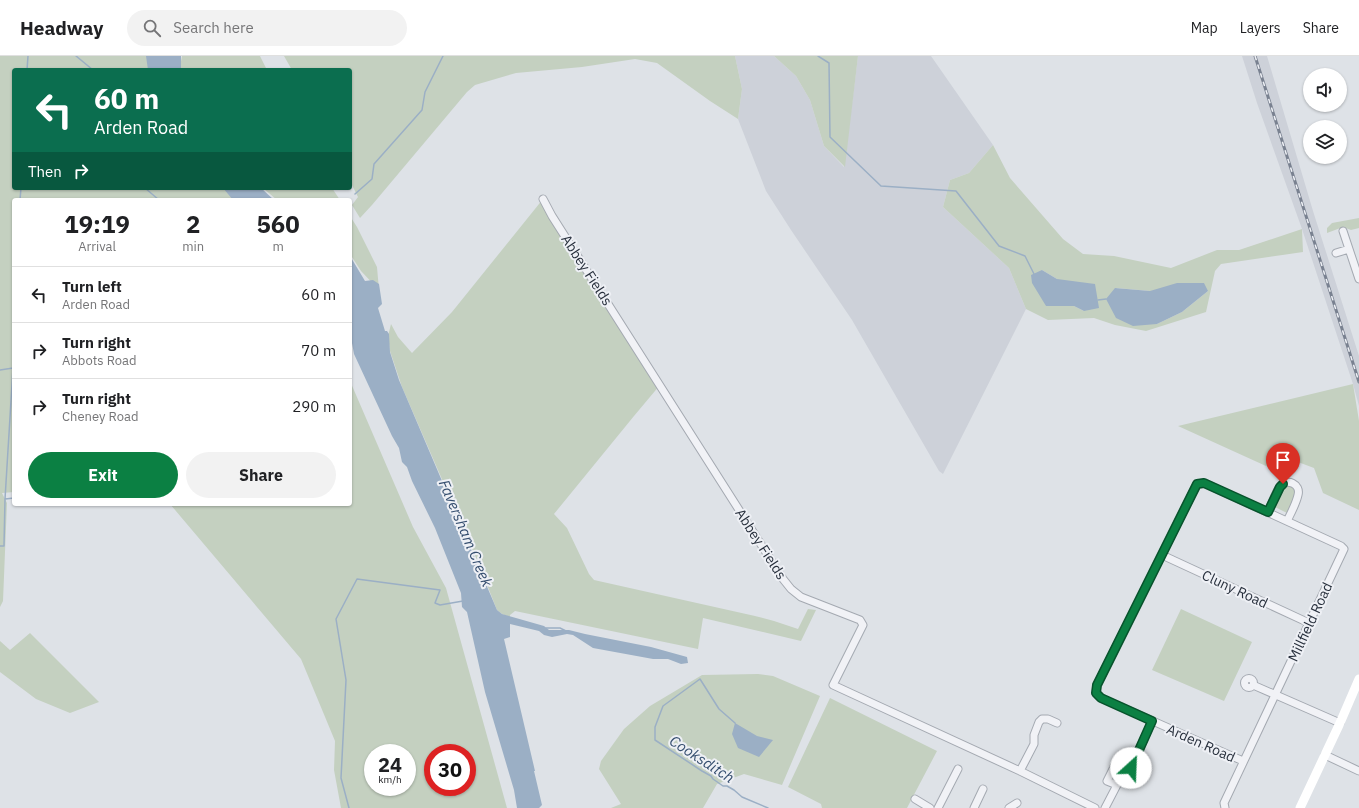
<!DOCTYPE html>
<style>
:root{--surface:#fff;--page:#f2f2f2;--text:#202124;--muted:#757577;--line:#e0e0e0;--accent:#0b8043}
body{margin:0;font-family:"IBM Plex Sans",sans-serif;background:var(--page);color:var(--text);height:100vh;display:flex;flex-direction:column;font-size:15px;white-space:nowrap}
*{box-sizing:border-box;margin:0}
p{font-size:13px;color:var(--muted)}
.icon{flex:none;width:22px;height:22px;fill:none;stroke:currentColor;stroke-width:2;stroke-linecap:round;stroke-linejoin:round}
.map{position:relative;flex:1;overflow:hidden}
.drawer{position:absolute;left:12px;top:142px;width:340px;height:308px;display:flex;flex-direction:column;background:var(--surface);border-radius:4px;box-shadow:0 1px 3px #0004}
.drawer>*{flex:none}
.hud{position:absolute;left:12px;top:12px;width:340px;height:122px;border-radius:4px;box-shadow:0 1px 3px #0004;background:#0b6e4f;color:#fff;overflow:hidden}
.buttons{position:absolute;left:1303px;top:12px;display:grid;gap:8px}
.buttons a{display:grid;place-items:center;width:44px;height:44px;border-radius:50%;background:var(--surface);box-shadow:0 1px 3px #0004;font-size:20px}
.speed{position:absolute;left:364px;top:688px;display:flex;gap:8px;font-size:20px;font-weight:700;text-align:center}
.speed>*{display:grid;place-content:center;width:52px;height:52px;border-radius:50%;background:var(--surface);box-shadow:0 1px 3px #0004;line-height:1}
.speed small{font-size:10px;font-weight:400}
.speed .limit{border:6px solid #d22;background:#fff;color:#111}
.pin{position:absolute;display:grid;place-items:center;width:34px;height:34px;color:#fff;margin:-41px -17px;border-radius:50% 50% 50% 0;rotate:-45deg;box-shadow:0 0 4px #0007}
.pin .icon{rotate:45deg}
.me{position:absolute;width:44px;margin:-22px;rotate:25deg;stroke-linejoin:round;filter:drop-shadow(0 0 3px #0008)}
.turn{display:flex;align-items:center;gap:14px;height:84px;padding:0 16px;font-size:18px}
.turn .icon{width:52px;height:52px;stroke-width:2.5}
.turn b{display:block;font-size:28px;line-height:34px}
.then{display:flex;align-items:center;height:38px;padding:0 16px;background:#0003;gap:8px;font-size:15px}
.eta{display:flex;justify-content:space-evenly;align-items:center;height:68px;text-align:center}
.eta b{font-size:24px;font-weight:700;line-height:28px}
.primary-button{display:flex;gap:8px;margin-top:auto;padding:8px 16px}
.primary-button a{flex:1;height:46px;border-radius:24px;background:var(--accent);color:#fff;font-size:16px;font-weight:700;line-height:46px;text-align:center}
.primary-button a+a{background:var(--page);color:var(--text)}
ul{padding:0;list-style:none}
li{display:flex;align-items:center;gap:12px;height:56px;padding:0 16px;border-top:1px solid var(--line)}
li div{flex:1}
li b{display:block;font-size:15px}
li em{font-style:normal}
header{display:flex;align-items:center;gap:24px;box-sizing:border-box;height:56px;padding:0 20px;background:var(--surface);border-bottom:1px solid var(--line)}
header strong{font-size:19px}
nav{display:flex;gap:22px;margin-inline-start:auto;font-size:14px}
.search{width:280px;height:36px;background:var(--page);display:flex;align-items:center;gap:10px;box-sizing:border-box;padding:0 14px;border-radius:22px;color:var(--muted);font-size:15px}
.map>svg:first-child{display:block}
.built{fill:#cdd1d9}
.green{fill:#c4d0c0;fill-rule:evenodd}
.water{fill:#9bafc5}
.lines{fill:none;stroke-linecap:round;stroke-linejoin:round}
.stream{stroke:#9bafc5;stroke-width:1.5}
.street-casing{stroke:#a4a9b1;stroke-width:9}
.street{stroke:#f1f2f6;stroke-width:7}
.secondary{stroke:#fff;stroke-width:9}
.rail-casing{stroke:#798190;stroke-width:3}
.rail{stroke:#eef0f5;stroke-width:1.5;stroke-dasharray:4.5;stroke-linecap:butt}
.route-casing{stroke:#07532c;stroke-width:10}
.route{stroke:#0b8043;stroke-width:7}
.labels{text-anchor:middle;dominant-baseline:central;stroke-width:4;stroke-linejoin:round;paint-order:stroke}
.street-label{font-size:14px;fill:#28303d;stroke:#eef0f5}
.water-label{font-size:15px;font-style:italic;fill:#354e6f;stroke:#eef0f5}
</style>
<header>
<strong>Headway</strong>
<div class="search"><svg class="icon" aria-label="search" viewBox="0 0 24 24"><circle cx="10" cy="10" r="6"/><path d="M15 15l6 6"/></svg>Search here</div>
<nav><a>Map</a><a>Layers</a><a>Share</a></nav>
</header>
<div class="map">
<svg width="1359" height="752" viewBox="0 0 1359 752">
<rect width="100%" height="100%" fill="#dee2e7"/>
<path class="built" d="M735,0H774L796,20L810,44L824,90L844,111L858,0H931L993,89L969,117L950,124L943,151L1009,212L1026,253L943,418L939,415L852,264L791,174L766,135L738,63L742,33Z
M1242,0H1267L1313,155L1359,300V350L1353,328L1302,173L1257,47Z"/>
<path class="green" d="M0,0H147L150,14H14V132H225L235,144H14V436L2,437L7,447L3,545L0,551Z
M182,0H260L267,14H181L180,11Z
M284,0H735L742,33L738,63L710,45L657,7L635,3L582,11L516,17L475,29L467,36L372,149L360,162L352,149L358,141L350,125V14H292Z
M774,0H858L845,111L824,90L810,44L796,20Z
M993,89L1010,122L1063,183L1083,198L1114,200L1171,212L1217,194H1239L1302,173L1303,196L1221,208L1215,215L1206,256L1146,275L1115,269L1094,262L1048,264L1026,253L1009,212L943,151L950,124L969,117ZM1042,214L1057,223L1084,255L1074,250H1046ZM1116,232L1150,235H1208L1182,256L1157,268Z
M263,132H332L340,144H277Z
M543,143L660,329L634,360L554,458L567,472L589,518L594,524L755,560L774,565L798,573L808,553L816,554L801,585L703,562L698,593L515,555L510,559V561L502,558L497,554L480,511L402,331L390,295L388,280L391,268L398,281L412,297L452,256Z
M350,160L357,171L377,211L379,234L361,215L350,198Z
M1359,162V172L1351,174L1343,171L1327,177V172L1332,167Z
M350,325L413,471L446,532L507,752H341L334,714L335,685L301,603L170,448H350ZM373,697H407V731H373ZM433,697H467V731H433Z
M1353,328L1359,365V454L1323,437L1314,412L1290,403L1266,410L1178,370Z
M1288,429L1292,430L1296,435L1289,458L1273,450L1280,434Z
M1181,553L1252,586L1224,645L1152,614Z
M30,577L99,646L70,657L36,643L0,616V585L10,594Z
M758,618L773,620L820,640L782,729L744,718L717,728L703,752H611L621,748L599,713L601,705L624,673L650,650L702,619Z
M830,642L937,695L907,752H822L821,748L788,731Z"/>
<path class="water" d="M146,0H181V14H148Z
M223,132H261L274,144H233Z
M350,200L365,225L373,224L379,228L382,248L378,252L385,275H387L389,278L390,296L399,324L497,554L502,558L544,570L549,574H569L585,578L651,591L687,601L688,607L681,608L668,603H653L593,592L573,579L567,578L552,581L544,579L539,575L510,568V581L504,583L535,715H534L542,749L539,752H517L514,734L485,636L467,556L462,551L461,537L435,472L412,425L407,411L402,406L399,392L392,380L354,298L350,276Z
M1042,214L1057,223L1095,228L1099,252L1084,255L1074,250H1046L1032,227L1031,219Z
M1177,227H1204L1208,235L1182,256L1157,268L1133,270L1116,262L1106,243L1115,232L1150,235Z
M735,667L757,680L773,684L759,701L738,692L732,678Z"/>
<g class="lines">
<path class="stream" d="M76,0L93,14
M818,0L829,7L830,81L881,130L956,135L999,190L1025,200L1034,218
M27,14L28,0
M145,132L159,144
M355,138L372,123L374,108L422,54L425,36L443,0
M20,144L21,132
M1098,244L1106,243
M0,314L13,312L14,295
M5,443L13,312
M0,490H4L5,443L14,442
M546,572H560L566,575
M735,667L719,653L700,623L663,650L655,671V684L702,715L711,720L713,723L723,730H727L734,734L742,741L768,752
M349,752L341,722L346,624L336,563L357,523L440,534L435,547L440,549L463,545"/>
<g class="street-casing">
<path id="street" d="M543,143L552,160L783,523L791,533L801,541L860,564L863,569L833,629L1020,715L1095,752
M1343,175L1359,223
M1336,197L1349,193
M1268,456C1272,448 1275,437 1280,430C1287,422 1301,428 1298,439C1296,448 1291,457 1287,465
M1162,499L1309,567
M1244.5 627a4.5 4.5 0 1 1 9 0a4.5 4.5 0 1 1-9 0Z
M1253,629L1340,667
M1325,699L1359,715
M1114,711L1107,725L1117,729
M1020,715L1034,688V679L1039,666L1042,663H1048L1057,667
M915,743L930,752
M938,752L958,713
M974,752L983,733
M1009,752L1017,747
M1105,752L1117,729L1131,712L1152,665
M1225,752L1224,747L1344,493L1341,490L1204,427L1197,428L1097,629L1096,637L1101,642L1243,705"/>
</g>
<use href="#street" class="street"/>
<path class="secondary" d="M1300,752L1340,667L1359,623"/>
<g class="rail-casing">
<path id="rail" d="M1255,0L1359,326"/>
</g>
<use href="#rail" class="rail"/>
</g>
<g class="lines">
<g class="route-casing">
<path id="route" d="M1131,712L1152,665L1101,642L1096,637L1097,629L1197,428L1204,427L1268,456L1280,431L1283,428"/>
</g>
<use href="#route" class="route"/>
</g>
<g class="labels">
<g class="street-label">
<text transform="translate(587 214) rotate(57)">Abbey Fields</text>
<text transform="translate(761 488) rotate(57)">Abbey Fields</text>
<text transform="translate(1235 533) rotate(25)">Cluny Road</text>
<text transform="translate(1310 566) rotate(-65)">Millfield Road</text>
<text transform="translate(1201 687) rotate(24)">Arden Road</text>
</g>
<g class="water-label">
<text transform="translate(466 477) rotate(67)">Faversham Creek</text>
<text transform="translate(702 703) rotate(33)">Cooksditch</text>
</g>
</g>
</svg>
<div class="buttons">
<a><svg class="icon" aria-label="sound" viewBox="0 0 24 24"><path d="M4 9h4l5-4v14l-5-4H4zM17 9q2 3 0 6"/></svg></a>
<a><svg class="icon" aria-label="layers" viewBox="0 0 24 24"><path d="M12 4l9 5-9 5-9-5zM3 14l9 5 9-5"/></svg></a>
</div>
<div class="speed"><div>24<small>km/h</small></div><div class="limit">30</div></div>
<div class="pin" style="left:1283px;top:428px;background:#d93025"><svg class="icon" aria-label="arrive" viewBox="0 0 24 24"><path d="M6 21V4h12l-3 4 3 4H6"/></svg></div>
<svg class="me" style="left:1131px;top:712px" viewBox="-20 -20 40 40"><circle r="19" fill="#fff"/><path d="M0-13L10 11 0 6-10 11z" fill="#0b8043"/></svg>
<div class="hud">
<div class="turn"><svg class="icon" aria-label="left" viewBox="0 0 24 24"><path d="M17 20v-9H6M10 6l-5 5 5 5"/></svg><div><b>60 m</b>Arden Road</div></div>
<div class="then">Then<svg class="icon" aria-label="right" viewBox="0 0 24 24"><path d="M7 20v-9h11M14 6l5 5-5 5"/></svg></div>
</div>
<section class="drawer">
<div class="eta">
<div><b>19:19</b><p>Arrival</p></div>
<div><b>2</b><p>min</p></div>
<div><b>560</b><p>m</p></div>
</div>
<ul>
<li><svg class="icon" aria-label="left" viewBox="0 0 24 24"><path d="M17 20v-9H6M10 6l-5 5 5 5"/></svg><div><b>Turn left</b><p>Arden Road</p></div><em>60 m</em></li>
<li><svg class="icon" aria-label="right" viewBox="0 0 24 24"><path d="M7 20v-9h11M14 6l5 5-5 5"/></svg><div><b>Turn right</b><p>Abbots Road</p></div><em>70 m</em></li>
<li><svg class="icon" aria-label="right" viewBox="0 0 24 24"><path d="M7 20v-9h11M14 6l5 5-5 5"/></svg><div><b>Turn right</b><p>Cheney Road</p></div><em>290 m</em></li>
</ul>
<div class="primary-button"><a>Exit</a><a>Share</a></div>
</section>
</div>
